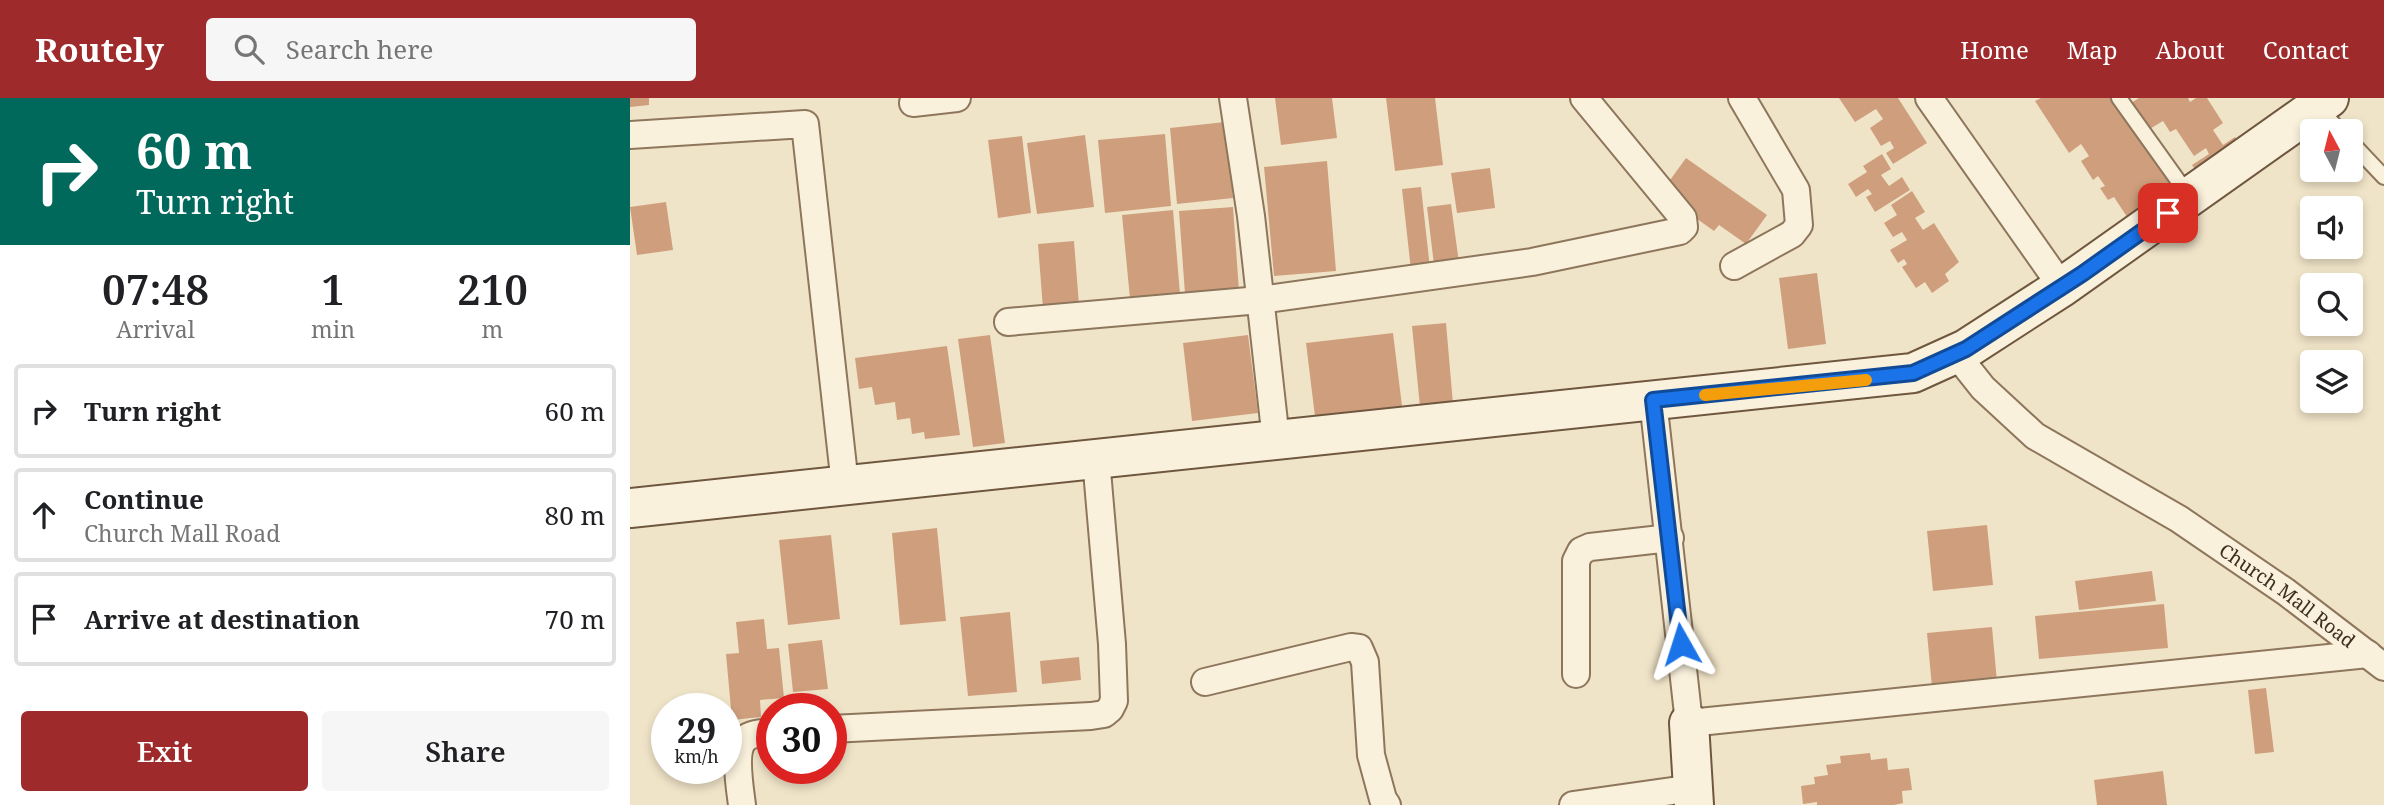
<!DOCTYPE html>
<style>
:root{--surface:#fff;--page:#f6f6f6;--text:#202124;--muted:#757577;--line:#e0e0e0;--accent:#9e2a2b}
body{margin:0;font-family:"Noto Serif",serif;background:var(--page);color:var(--text);height:100vh;display:flex;flex-direction:column;font-size:26px;white-space:nowrap}
*{box-sizing:border-box;margin:0}
p{font-size:23px;color:var(--muted)}
.icon{flex:none;width:38px;height:38px;fill:none;stroke:currentColor;stroke-width:2;stroke-linecap:round;stroke-linejoin:round}
.map{position:relative;flex:1;overflow:hidden}
.side{display:flex;flex-direction:column;background:var(--surface);width:630px}
.side>*{flex:none}
.banner{background:#00695c;color:#fff;overflow:hidden}
.needle{width:46px;rotate:353deg}
.buttons{position:absolute;left:1670px;top:21px;display:grid;gap:14px}
.buttons a{display:grid;place-items:center;width:63px;height:63px;border-radius:7px;background:var(--surface);box-shadow:0 4px 10px #0003;font-size:35px}
.speed{position:absolute;left:21px;top:595px;display:flex;gap:14px;font-size:35px;font-weight:700;text-align:center}
.speed>*{display:grid;place-content:center;width:91px;height:91px;border-radius:50%;background:var(--surface);box-shadow:0 4px 10px #0003;line-height:1}
.speed small{font-size:18px;font-weight:400}
.speed .limit{border:10px solid #d22;background:#fff;color:#111}
.pin{position:absolute;display:grid;place-items:center;width:60px;height:60px;color:#fff;margin:-30px;border-radius:14px;box-shadow:0 4px 10px #0006}
.me{position:absolute;width:77px;margin:-38px;rotate:354deg;stroke-linejoin:round;filter:drop-shadow(0 0 5px #0008)}
.turn{display:flex;align-items:center;gap:24px;height:147px;padding:0 21px;font-size:32px}
.turn .icon{width:91px;height:91px;stroke-width:2.5}
.turn b{display:block;font-size:49px;line-height:60px}
.eta{display:flex;justify-content:space-evenly;align-items:center;height:119px;text-align:center}
.eta b{font-size:42px;font-weight:600;line-height:49px}
.cta{display:flex;gap:14px;margin-top:auto;padding:14px 21px}
.cta a{flex:1;height:80px;border-radius:7px;background:var(--accent);color:#fff;font-size:28px;font-weight:600;line-height:80px;text-align:center}
.cta a+a{background:var(--page);color:var(--text)}
ul{padding:0;list-style:none}
li{display:flex;align-items:center;gap:21px;height:94px;margin:0 14px 10px;padding:0 7px;border:4px solid var(--line);border-radius:7px}
li div{flex:1}
li b{display:block;font-size:26px}
li em{font-style:normal}
header{display:flex;align-items:center;gap:42px;box-sizing:border-box;height:98px;padding:0 35px;background:var(--accent);color:#fff}
header strong{font-size:33px}
nav{display:flex;gap:38px;margin-inline-start:auto;font-size:24px}
.search{width:490px;height:63px;background:var(--page);display:flex;align-items:center;gap:18px;box-sizing:border-box;padding:0 24px;border-radius:7px;color:var(--muted);font-size:26px}
main{display:flex;flex:1;min-height:0}
.map>svg:first-child{display:block}
.building{fill:#cf9f7d}
.lines{fill:none;stroke-linecap:round;stroke-linejoin:round}
.lane-casing{stroke:#8d765c;stroke-width:18}
.street-casing{stroke:#8d765c;stroke-width:30}
.secondary-casing{stroke:#6f573f;stroke-width:42}
.lane{stroke:#faf1dc;stroke-width:14}
.street{stroke:#faf1dc;stroke-width:26}
.secondary{stroke:#faf1dc;stroke-width:38}
.route-casing{stroke:#114b97;stroke-width:18}
.route{stroke:#1a73e8;stroke-width:12}
.slow{stroke:#f59e0b;stroke-width:12}
.labels{text-anchor:middle;dominant-baseline:central;stroke-width:7;stroke-linejoin:round;paint-order:stroke}
.street-label{font-size:19px;fill:#3d2e20;stroke:#f7eed8}
</style>
<header>
<strong>Routely</strong>
<div class="search"><svg class="icon" aria-label="search" viewBox="0 0 24 24"><circle cx="10" cy="10" r="6"/><path d="M15 15l6 6"/></svg>Search here</div>
<nav><a>Home</a><a>Map</a><a>About</a><a>Contact</a></nav>
</header>
<main>
<section class="side">
<div class="banner">
<div class="turn"><svg class="icon" aria-label="right" viewBox="0 0 24 24"><path d="M7 20v-9h11M14 6l5 5-5 5"/></svg><div><b>60 m</b>Turn right</div></div>
</div>
<div class="eta">
<div><b>07:48</b><p>Arrival</p></div>
<div><b>1</b><p>min</p></div>
<div><b>210</b><p>m</p></div>
</div>
<ul>
<li><svg class="icon" aria-label="right" viewBox="0 0 24 24"><path d="M7 20v-9h11M14 6l5 5-5 5"/></svg><div><b>Turn right</b></div><em>60 m</em></li>
<li><svg class="icon" aria-label="ahead" viewBox="0 0 24 24"><path d="M12 20V5M6 11l6-6 6 6"/></svg><div><b>Continue</b><p>Church Mall Road</p></div><em>80 m</em></li>
<li><svg class="icon" aria-label="arrive" viewBox="0 0 24 24"><path d="M6 21V4h12l-3 4 3 4H6"/></svg><div><b>Arrive at destination</b></div><em>70 m</em></li>
</ul>
<div class="cta"><a>Exit</a><a>Share</a></div>
</section>
<div class="map">
<svg width="1754" height="707" viewBox="0 0 1754 707">
<rect width="100%" height="100%" fill="#f0e4c8"/>
<path class="building" d="M0,0H19V7L0,9Z
M645,0H702L707,40L651,47Z
M756,0H805L813,67L765,73Z
M1209,0H1268L1297,45L1263,66L1256,55L1264,50L1260,43L1251,48L1240,30L1253,21L1246,11L1225,24Z
M1411,0H1484L1548,98L1503,128L1484,99L1478,102L1470,90L1475,88L1468,78L1463,82L1451,63L1459,58L1451,46L1439,55L1405,3Z
M1509,0H1558L1560,4L1566,0H1577L1593,25L1583,32L1593,47L1605,39L1614,53L1571,80L1562,67L1579,56L1576,50L1564,58L1546,31L1540,34L1533,23L1518,32L1501,5Z
M595,24L603,100L547,106L540,30Z
M535,36L541,108L475,115L468,42Z
M455,37L464,109L407,116L397,45Z
M392,38L401,115L368,120L358,42Z
M1252,56L1261,71L1251,77L1259,88L1272,79L1280,92L1245,114L1236,99L1242,96L1238,91L1226,99L1218,86L1237,74L1233,68Z
M1056,60L1137,117L1116,146L1089,127L1084,133L1056,113L1060,106L1035,89Z
M697,63L706,173L644,178L634,69Z
M860,70L865,110L827,115L821,75Z
M791,89L800,170L781,172L772,91Z
M1282,93L1295,114L1285,120L1293,132L1304,125L1329,164L1315,176L1319,183L1302,195L1295,184L1286,190L1272,169L1277,166L1274,161L1268,165L1260,152L1277,142L1272,134L1263,139L1254,125L1267,117L1261,107Z
M36,104L43,152L7,157L0,109Z
M821,106L830,172L805,175L797,109Z
M603,109L609,193L555,196L549,113Z
M543,112L550,196L500,201L492,117Z
M444,143L449,207L413,211L408,146Z
M1187,175L1196,246L1158,251L1149,180Z
M816,225L823,306L790,309L782,228Z
M763,235L773,316L686,327L676,245Z
M360,237L375,345L343,349L328,241Z
M618,237L628,315L562,323L553,245Z
M317,248L330,337L295,341L294,334L282,336L280,320L267,322L265,304L245,307L242,289L229,291L225,260Z
M1357,427L1363,487L1303,493L1297,433Z
M307,430L316,523L270,527L262,435Z
M201,437L210,521L158,527L149,442Z
M1522,473L1526,503L1449,512L1445,483Z
M1534,506L1538,550L1409,561L1405,518Z
M380,514L387,594L338,598L330,519Z
M134,521L137,551L149,550L154,600L130,602L131,619L102,622L96,556L109,555L106,524Z
M1362,529L1367,584L1302,589L1297,535Z
M192,542L198,591L163,594L158,546Z
M449,559L451,582L412,586L410,563Z
M1636,590L1644,654L1625,656L1618,592Z
M1240,655L1241,662L1257,660L1258,672L1279,670L1282,692L1272,693L1273,705L1264,707H1187V704L1173,706L1171,688L1185,686L1184,679L1198,677L1196,667L1211,665L1210,658Z
M1533,673L1537,707H1467L1464,682Z"/>
<g class="lines">
<g class="lane-casing">
<path id="lane" d="M1489,0L1559,98
M1688,9L1710,33
M1720,43L1754,79"/>
</g>
<g class="street-casing">
<g id="street">
<path d="M603,0L621,118L646,342"/>
<path d="M1299,0L1432,189"/>
<path d="M283,5L327,0"/>
<path d="M0,37L175,26L215,387"/>
<path d="M1104,168L1162,136L1169,127L1166,92L1112,0"/>
<path d="M378,224L630,202L902,164L1050,133L1054,129L1053,120L954,0"/>
<path id="s1" d="M1326,256L1353,290L1405,338L1549,421L1656,494L1754,569"/>
<path d="M1023,302L1059,625L1738,556"/>
<path d="M946,576V463L951,453L960,449L1040,440"/>
<path d="M575,584L721,549L729,550L735,564L741,657L753,701L757,707"/>
<path d="M201,631L461,618L474,616L480,611L484,603L482,546L466,361"/>
<path d="M112,707C110,691 103,652 115,641C121,635 134,635 142,634"/>
<path d="M943,707L1063,690"/>
</g>
</g>
<g class="secondary-casing">
<path id="secondary" d="M0,410L1283,275L1336,251L1432,189L1699,0
M1059,625L1064,707"/>
</g>
<use href="#lane" class="lane"/>
<use href="#street" class="street"/>
<use href="#secondary" class="secondary"/>
</g>
<g class="lines">
<g class="route-casing">
<path id="route" d="M1051,546L1023,302L1283,275L1336,251L1452,176L1538,115"/>
</g>
<use href="#route" class="route"/>
<path class="slow" d="M1075,297L1236,282"/>
</g>
<g class="labels">
<g class="street-label">
<text stroke="none"><textPath href="#s1" startOffset="413">Church Mall Road</textPath></text>
</g>
</g>
</svg>
<div class="buttons">
<a><svg class="needle" viewBox="-14 -14 28 28"><path d="M0-13l5 13h-10z" fill="#e53935"/><path d="M0 13l5-13h-10z" fill="#757577"/></svg></a>
<a><svg class="icon" aria-label="sound" viewBox="0 0 24 24"><path d="M4 9h4l5-4v14l-5-4H4zM17 9q2 3 0 6"/></svg></a>
<a><svg class="icon" aria-label="search" viewBox="0 0 24 24"><circle cx="10" cy="10" r="6"/><path d="M15 15l6 6"/></svg></a>
<a><svg class="icon" aria-label="layers" viewBox="0 0 24 24"><path d="M12 4l9 5-9 5-9-5zM3 14l9 5 9-5"/></svg></a>
</div>
<div class="speed"><div>29<small>km/h</small></div><div class="limit">30</div></div>
<div class="pin" style="left:1538px;top:115px;background:#d93025"><svg class="icon" aria-label="arrive" viewBox="0 0 24 24"><path d="M6 21V4h12l-3 4 3 4H6"/></svg></div>
<svg class="me" style="left:1051px;top:546px" viewBox="-20 -20 40 40"><path d="M0-17L14 15 0 8-14 15z" fill="#1a73e8" stroke="#fff" stroke-width="4"/></svg>
</div>
</main>
